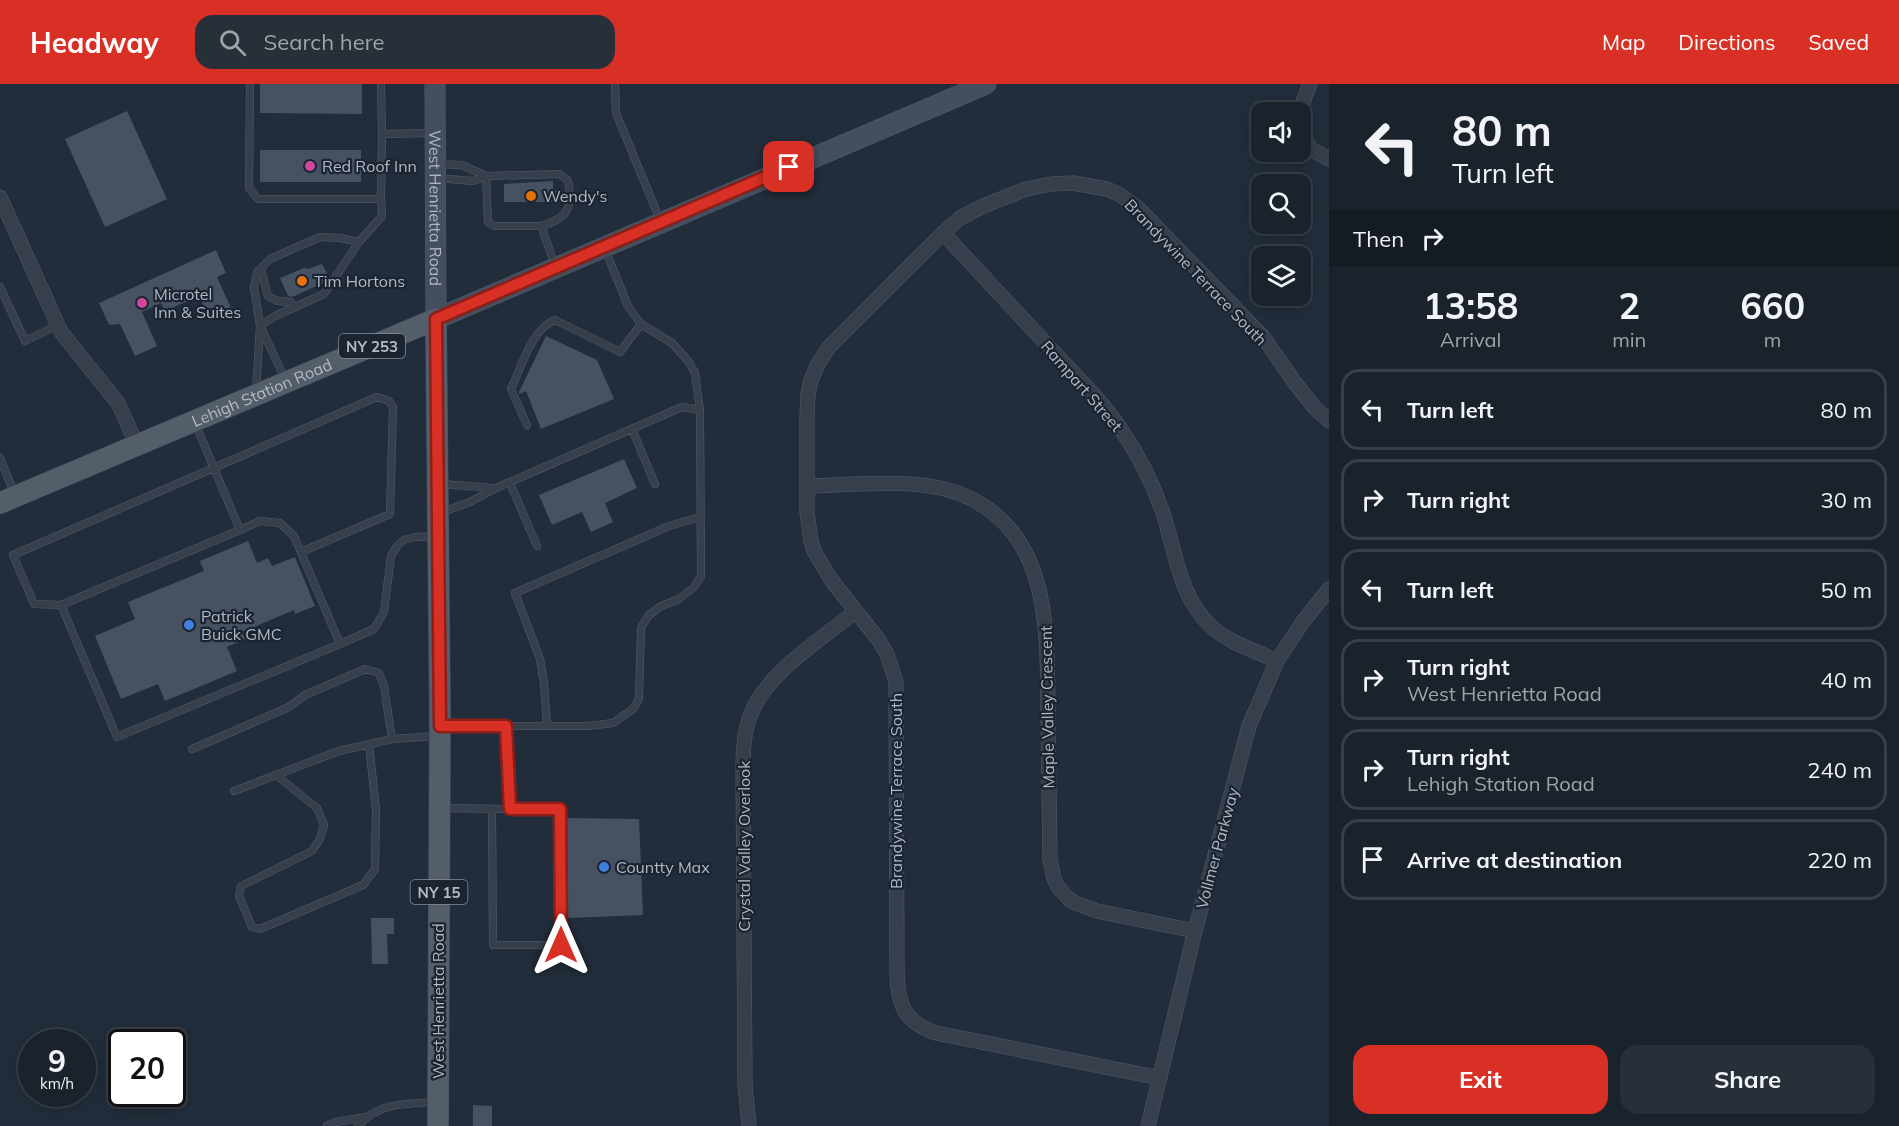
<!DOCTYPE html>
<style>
:root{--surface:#1a222c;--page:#272f38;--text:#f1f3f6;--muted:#9fa4a9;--line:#383f48;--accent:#d93025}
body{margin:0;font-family:Mulish,sans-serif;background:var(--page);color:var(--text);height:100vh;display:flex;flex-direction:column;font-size:22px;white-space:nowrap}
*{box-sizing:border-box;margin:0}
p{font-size:20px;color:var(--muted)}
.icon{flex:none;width:33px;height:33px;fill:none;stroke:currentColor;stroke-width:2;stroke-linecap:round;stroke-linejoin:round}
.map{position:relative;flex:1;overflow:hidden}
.sheet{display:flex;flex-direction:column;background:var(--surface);width:570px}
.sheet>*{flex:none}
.hud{background:#1a222c;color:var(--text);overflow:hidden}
.controls{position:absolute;left:1251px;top:18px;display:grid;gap:12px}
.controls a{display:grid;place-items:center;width:60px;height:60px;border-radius:12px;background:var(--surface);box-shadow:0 3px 15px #0003,0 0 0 2px var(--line);font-size:30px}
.speed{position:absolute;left:18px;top:945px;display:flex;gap:12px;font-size:30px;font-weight:700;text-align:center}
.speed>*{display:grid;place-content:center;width:78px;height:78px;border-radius:50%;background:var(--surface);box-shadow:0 3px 15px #0003,0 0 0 2px var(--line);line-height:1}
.speed small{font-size:15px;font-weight:400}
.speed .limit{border:3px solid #111;border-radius:9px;background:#fff;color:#111}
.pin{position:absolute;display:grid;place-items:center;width:51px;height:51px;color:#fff;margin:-26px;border-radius:12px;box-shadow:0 3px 9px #0006}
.me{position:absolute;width:66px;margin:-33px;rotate:0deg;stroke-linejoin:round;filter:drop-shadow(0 0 4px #0008)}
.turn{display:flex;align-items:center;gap:21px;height:126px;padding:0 24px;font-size:27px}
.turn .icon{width:78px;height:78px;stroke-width:2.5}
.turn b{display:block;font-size:42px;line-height:51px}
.then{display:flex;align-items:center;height:57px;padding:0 24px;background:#0003;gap:12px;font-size:22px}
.eta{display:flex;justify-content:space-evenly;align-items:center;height:102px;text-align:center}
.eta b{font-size:36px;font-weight:700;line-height:42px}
.action{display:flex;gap:12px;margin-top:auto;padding:12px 24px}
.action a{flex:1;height:69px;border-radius:18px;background:var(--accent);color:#fff;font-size:24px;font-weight:700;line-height:69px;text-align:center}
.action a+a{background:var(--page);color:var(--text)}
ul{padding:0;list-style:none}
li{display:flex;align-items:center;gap:18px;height:81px;margin:0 12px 9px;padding:0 12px;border:3px solid var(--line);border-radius:18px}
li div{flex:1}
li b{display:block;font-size:22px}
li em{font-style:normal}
header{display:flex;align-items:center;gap:36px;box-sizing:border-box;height:84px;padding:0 30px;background:var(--accent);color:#fff}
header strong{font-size:28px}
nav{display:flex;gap:33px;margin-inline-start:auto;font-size:21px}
.search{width:420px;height:54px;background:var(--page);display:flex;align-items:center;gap:15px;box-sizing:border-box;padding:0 21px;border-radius:18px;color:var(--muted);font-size:22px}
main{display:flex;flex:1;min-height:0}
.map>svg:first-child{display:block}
.building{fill:#465262}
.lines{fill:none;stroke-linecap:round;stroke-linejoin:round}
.lane-casing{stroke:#545c69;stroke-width:8}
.street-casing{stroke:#545c69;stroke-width:15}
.secondary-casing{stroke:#545c69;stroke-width:21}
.primary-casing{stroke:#3f4854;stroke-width:22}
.lane{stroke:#363f4b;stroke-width:7}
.street{stroke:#363f4b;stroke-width:14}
.secondary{stroke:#444e5e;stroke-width:20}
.primary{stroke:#545e6b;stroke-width:21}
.route-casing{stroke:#8d1f18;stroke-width:15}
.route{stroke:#d93025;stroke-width:10}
.hotel-dot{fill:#d1479c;stroke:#1b2430;stroke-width:2}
.food-dot{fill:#e8710a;stroke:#1b2430;stroke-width:2}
.shop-dot{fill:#3f7fe0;stroke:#1b2430;stroke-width:2}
.labels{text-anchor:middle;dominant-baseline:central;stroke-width:4.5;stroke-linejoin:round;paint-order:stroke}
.shield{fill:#1b2430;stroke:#848c9a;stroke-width:1.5}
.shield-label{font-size:15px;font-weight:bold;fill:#b1b9c7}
.poi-label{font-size:16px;fill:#b1b9c7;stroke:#1b2430;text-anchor:start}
.street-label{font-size:16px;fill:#b1b9c7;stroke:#1b2430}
</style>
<header>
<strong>Headway</strong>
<div class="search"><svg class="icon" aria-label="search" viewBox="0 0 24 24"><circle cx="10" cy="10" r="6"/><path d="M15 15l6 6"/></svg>Search here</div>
<nav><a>Map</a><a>Directions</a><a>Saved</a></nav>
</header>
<main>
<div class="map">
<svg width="1329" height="1042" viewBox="0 0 1329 1042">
<rect width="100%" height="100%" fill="#222d3b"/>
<path class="building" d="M260,0H362V30L260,29Z
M127,27L167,115L105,143L65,55Z
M260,66H361V98H260Z
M553,97V107H559V118H504V100Z
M216,166L226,189L217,193L231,224L209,234L199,212L165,227L161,219L142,228L157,262L135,272L120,240L109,241L99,219Z
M322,180L329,193L324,195L323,199L292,213L288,212L280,194L304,184L308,185Z
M546,252L597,276L614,315L541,345L526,307L519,310V308Z
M624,375L637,404L605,419L613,438L591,448L582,428L552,441L539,411Z
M248,457L257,479L268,474L272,482L295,473L315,522L295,530L294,526L242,548L245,555L227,563L237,587L165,617L158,600L121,615L95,552L135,535L128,518L204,487L200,477Z
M566,734L639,735L643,831L568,834Z
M371,834H394V850H387L388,880H372Z
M473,1021L492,1022V1042H473Z"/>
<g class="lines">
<g class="lane-casing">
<path id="lane" d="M250,0L249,104L258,115H381L382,50L433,49
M381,0L382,50
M615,0L616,29L660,136
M436,80L462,81L486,92
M486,92L488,138L494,142H541L555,181
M437,94L473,97L486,92L560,90L568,97C574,123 567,135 541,142
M261,185L268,212L277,217L291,218L294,224
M0,203L25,257L58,241
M260,242L275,232L324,210L359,158
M261,244L286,297
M256,308L260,242L254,203L257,188L270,175L320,153L340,154L359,158L382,132L381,115
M195,339L240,446L260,437L280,439L294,452L340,560L374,545L384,528L391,472L398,461L404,456L415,453L437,452
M527,341L511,305C521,284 532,244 555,236L620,268L641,240
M632,345L655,400
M0,374L15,411
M510,399L537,462
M442,400L493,404
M440,429L470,418L496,404L682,323L700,326
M240,446L61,521L117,653L340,560
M61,521L34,520L13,471L377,313L389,317L393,323L390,430L301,468
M443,642H588L613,639L633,625L639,615L641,544L648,532L661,522L679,515L694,503L701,492L700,326L695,289L689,278L672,259L641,240L628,222L605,165
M547,642L544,599L540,575L515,509L669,442L700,433
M192,665L289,623L305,611L365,585L379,589L384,602L392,655
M276,691L317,724L324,741L320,755L312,767L241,802L239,812L252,843L260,845L363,801L375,785L376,726L369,660
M234,707L339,667L392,655L437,652
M443,724L510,725L506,642
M492,725L493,861H561L560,725H510
M327,1042L336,1038L366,1033
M358,1042C379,1018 405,1020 435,1018"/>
</g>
<g class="street-casing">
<path id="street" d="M1310,0L1303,18L1305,53L1311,65L1329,75
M0,113L61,248L118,319L137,361
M943,149C979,188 1015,226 1051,265C1075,291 1100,315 1120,344C1138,370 1153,399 1163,429C1176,469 1179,514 1213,544C1230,559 1256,567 1277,577
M808,402C855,401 914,393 958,409C1053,445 1047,549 1048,633C1049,680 1049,728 1050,775L1054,795L1058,803L1070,816L1078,820L1097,827L1195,847
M1160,994L936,949C904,938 898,921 897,889L896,598L887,570L878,555L832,497L814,467L811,457L807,428V333L808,311L811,296L818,280L829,263L943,149L960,134L981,123L1026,105L1051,100L1073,99L1107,105L1120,111L1138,124L1264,254L1295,299L1315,324L1329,337
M749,1042L745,1001L743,681C743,665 744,650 749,635C763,591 820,556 855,528
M1148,1042L1195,847L1249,642L1277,577L1302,539L1329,505"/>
</g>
<g class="secondary-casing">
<g id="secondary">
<path id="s1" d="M435,0L436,235L986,0"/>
</g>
</g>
<g class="primary-casing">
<g id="primary">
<path id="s2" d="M0,419L436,235L440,634L438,1042"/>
</g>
</g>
<use href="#lane" class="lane"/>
<use href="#street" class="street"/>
<use href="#secondary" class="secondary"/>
<use href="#primary" class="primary"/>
</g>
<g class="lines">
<g class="route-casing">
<path id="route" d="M561,861L560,725H510L506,642H440L436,235L789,83"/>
</g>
<use href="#route" class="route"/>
</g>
<g class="hotel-dot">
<circle cx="310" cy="82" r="6"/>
<circle cx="142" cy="219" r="6"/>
</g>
<g class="food-dot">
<circle cx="531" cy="112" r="6"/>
<circle cx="302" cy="197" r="6"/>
</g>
<g class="shop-dot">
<circle cx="189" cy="541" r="6"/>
<circle cx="604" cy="783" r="6"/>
</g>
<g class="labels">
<g class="shield">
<rect x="339" y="250" width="66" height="24" rx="4.5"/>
<rect x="410.5" y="796" width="57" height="24" rx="4.5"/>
</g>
<g class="shield-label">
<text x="372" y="262">NY 253</text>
<text x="439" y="808">NY 15</text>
</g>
<g class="poi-label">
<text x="322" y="82">Red Roof Inn</text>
<text x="543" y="112">Wendy's</text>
<text x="314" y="197">Tim Hortons</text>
<text x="154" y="210">Microtel<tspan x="154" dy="18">Inn &amp; Suites</tspan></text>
<text x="201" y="532">Patrick<tspan x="201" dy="18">Buick GMC</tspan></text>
<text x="616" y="783">Countty Max</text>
</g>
<g class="street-label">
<text stroke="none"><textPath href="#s1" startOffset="124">West Henrietta Road</textPath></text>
<text transform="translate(1196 188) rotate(46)">Brandywine Terrace South</text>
<text transform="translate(1082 302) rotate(49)">Rampart Street</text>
<text stroke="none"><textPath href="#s2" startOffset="284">Lehigh Station Road</textPath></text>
<text transform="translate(1047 623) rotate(-91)">Maple Valley Crescent</text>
<text transform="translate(896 707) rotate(-90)">Brandywine Terrace South</text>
<text transform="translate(744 762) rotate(-90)">Crystal Valley Overlook</text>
<text transform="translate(1217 764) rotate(-75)">Vollmer Parkway</text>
<text transform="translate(438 917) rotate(-90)">West Henrietta Road</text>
</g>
</g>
</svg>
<div class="controls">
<a><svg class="icon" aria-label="sound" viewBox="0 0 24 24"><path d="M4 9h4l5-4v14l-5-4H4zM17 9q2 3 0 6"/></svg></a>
<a><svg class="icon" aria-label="search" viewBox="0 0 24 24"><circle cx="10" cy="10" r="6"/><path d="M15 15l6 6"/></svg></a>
<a><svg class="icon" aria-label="layers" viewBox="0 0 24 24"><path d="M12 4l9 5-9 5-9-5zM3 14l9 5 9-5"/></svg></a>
</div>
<div class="speed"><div>9<small>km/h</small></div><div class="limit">20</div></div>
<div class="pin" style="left:789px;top:83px;background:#d93025"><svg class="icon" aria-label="arrive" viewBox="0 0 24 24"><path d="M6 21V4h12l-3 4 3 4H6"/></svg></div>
<svg class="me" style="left:561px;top:861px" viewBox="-20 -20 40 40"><path d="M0-17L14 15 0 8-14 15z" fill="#d93025" stroke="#fff" stroke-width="4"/></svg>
</div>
<section class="sheet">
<div class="hud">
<div class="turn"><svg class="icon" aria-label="left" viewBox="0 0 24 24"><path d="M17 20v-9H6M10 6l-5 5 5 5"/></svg><div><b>80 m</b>Turn left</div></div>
<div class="then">Then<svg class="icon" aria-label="right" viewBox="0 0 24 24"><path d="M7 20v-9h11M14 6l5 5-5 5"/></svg></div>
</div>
<div class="eta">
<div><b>13:58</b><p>Arrival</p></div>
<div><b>2</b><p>min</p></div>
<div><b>660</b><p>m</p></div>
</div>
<ul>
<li><svg class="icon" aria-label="left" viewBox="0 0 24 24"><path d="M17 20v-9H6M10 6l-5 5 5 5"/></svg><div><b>Turn left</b></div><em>80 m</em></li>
<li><svg class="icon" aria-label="right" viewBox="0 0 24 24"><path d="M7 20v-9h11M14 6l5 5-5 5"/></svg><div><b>Turn right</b></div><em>30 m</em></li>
<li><svg class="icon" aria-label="left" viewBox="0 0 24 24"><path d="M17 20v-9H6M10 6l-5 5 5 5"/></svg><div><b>Turn left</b></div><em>50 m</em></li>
<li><svg class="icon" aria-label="right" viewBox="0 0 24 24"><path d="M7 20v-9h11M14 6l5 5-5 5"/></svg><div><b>Turn right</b><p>West Henrietta Road</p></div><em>40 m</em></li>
<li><svg class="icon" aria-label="right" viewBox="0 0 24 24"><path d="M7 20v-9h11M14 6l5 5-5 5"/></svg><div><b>Turn right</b><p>Lehigh Station Road</p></div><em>240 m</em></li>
<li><svg class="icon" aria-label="arrive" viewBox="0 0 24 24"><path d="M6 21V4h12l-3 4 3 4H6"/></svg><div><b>Arrive at destination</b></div><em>220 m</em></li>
</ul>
<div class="action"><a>Exit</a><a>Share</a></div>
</section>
</main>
